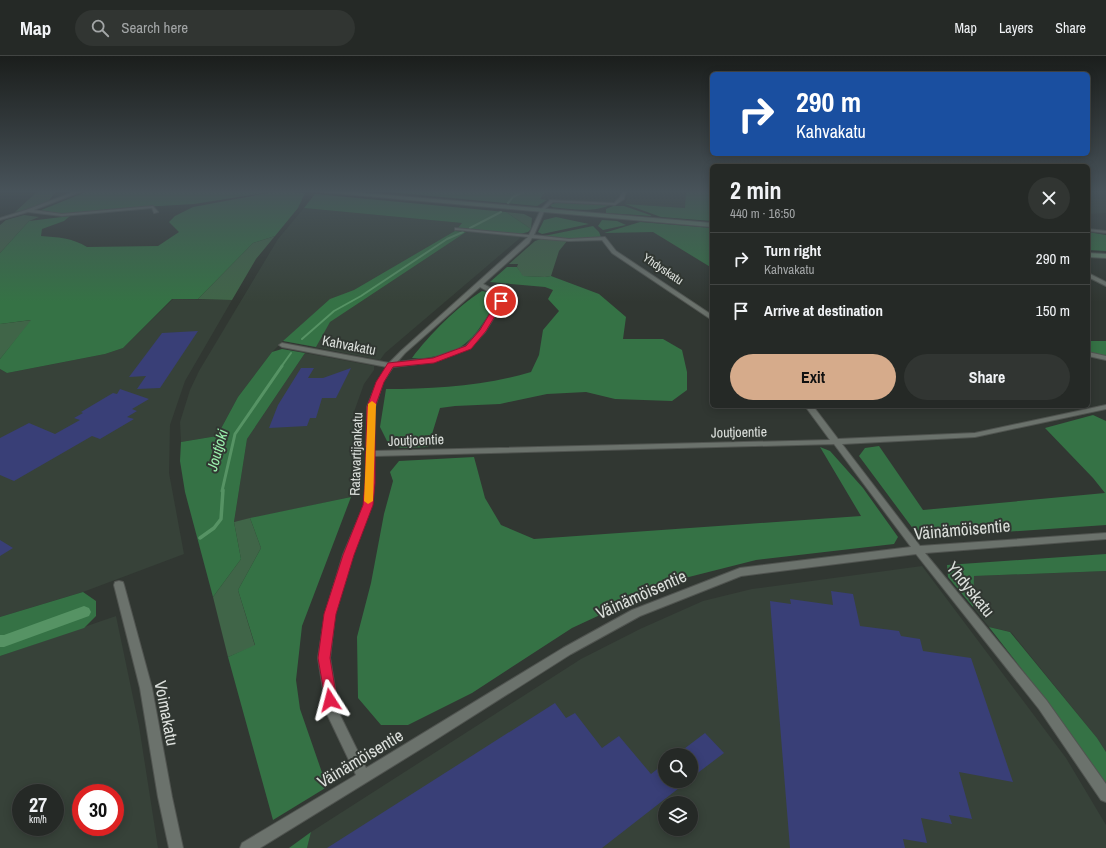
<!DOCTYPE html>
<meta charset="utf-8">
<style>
:root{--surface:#252926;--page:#313532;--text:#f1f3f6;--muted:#a3a6a7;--line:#424543;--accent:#d6ab8b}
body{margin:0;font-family:"Archivo Narrow",sans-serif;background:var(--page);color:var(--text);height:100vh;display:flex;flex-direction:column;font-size:15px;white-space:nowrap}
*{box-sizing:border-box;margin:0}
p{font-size:13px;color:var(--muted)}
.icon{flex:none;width:22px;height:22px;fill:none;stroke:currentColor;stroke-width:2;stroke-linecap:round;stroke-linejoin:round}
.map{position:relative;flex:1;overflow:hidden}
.details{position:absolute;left:710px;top:108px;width:380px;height:244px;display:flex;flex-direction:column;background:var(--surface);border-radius:6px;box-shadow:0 2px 10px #0003,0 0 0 1px var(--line)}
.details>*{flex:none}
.guide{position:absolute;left:710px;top:16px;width:380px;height:84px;border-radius:6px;box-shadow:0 2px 10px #0003,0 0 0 1px var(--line);background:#1a4fa0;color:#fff;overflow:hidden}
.buttons{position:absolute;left:658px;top:692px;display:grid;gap:8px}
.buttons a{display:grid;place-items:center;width:40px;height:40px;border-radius:50%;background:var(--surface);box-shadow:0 2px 10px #0003,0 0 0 1px var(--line);font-size:20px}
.speed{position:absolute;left:12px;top:728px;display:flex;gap:8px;font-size:20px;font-weight:700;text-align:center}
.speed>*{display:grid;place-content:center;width:52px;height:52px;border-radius:50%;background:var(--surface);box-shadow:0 2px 10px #0003,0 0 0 1px var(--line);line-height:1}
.speed small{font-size:10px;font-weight:400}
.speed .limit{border:6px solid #d22;background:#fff;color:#111}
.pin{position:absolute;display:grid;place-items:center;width:34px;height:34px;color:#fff;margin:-17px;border:2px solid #fff;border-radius:50%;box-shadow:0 1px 4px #0007}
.me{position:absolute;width:44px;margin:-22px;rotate:351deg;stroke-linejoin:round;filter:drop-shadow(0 0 3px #0008)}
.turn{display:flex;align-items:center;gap:14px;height:84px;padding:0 20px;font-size:18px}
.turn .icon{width:52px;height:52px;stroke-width:2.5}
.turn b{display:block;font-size:28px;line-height:34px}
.round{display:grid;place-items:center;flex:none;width:42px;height:42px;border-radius:21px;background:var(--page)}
.overview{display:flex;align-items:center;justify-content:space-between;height:68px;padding:0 20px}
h1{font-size:24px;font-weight:700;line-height:30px}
.cta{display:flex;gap:8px;margin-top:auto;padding:8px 20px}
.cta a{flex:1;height:46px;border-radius:24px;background:var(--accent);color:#111;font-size:16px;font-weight:700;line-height:46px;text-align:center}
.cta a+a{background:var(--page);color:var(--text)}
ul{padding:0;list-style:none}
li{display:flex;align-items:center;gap:12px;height:52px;padding:0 20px;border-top:1px solid var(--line)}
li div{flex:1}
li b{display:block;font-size:15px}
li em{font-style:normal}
header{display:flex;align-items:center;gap:24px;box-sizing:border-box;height:56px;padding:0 20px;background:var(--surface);border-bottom:1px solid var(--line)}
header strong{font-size:19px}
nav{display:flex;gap:22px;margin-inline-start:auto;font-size:14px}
.search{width:280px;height:36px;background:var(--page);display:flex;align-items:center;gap:10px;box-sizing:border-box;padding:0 14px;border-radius:22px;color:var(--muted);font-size:15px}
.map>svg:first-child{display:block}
.built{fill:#374239;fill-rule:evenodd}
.green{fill:#406548}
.forest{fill:#357245}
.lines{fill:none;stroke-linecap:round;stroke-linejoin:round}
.stream-far2{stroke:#569364;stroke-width:2}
.stream-far1{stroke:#569364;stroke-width:3}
.stream{stroke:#569364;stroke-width:3.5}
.canal{fill:#569364;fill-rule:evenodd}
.building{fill:#393f77}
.street-casing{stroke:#505450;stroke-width:2}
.secondary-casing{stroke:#505450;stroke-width:2}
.street{fill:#6b726c;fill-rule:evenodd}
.secondary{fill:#647f6a;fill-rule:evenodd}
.route{fill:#e11d48;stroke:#92132f}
.slow{fill:#f59e0b}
.labels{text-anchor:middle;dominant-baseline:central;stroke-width:4;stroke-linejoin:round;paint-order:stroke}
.far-street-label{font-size:12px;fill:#dce0dc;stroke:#313732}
.street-label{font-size:14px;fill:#dce0dc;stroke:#313732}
.water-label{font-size:15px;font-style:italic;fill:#9bf1ad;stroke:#313732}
.near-street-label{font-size:17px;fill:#dce0dc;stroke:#313732}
</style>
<header>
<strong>Map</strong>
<div class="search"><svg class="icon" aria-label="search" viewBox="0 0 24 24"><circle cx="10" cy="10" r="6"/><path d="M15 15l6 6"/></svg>Search here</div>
<nav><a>Map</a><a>Layers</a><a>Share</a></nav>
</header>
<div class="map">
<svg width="1106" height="792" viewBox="0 0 1106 792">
<rect width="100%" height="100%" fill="#313732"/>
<path class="built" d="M546,135H621L619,142L612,147L608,148L540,143Z
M629,135H686L685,152L625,148Z
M1088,135H1106V157L1088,158Z
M304,152L463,167L456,175L519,180L520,182L385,297L380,304L283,285L272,296L238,341L217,380L181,386L180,366L190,334L199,315L278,183Z
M173,243L232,244L185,325L170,369L169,417L184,498L83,536L0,561V313L7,317L105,298L123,292Z
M305,297L374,310V314L364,328L354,356V436L351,441L234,466L247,383Z
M922,510L1066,702L1106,769V792H307L311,776L581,603L640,573L703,545L752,533ZM665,699H691V725H665ZM665,747H691V773H665Z
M1106,515V696L1097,682L1011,576L989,571L973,551V520Z
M116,560L139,670L158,792H0V600ZM21,737H55V771H21ZM81,737H115V771H81Z"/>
<path class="green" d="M38,135H56L48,146L23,155L15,156Z
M506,156L524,158L532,162L531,173Z
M24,159L39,161L29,165L0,197V169L6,164Z
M275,180L256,203L232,244L198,243L253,187Z
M544,182L567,185L559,195L551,220L545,221L522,220L517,211L518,208H509L535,185Z
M32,264L0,303V268Z
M250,462L261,492L238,534L255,590L228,601L213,541L241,503L234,466Z"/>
<path class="forest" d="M88,135L271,136L194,148L125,152L63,158L39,155Z
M278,135L305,137L298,152L275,180L253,187L198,243H172L123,292L105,298L7,317L0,313V303L31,264L0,268V197L29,165L70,160L64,165L42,173L41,180C57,181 73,182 87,191L158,190L179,176L169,166L175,160L193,151Z
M379,135H546L540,143L547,144L537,150Z
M686,135H712V165L661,161L625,148L685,152Z
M315,138L506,156L531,173L528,176L520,178L458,172L462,167L304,152Z
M558,146L610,149C593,157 570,153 552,151L550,149Z
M613,150H624L653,160L606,157V153Z
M556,161L589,168L542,178L538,176L544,164Z
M602,164L617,165L626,169L603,174L598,170Z
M640,166L712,172V212L653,176L604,177Z
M593,170L599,176L601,181L568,183L544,180Z
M455,175L466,176L330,266L316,291L283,285L330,243L354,234Z
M1088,176L1106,179V195L1088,194Z
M507,211H517L523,220L545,221L551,220L599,238L626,261L623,283H663L682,294L687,316V334L672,345L615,343L586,336L547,338L500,348L455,350L440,352L428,391L402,392L389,389L380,371L386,333C434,333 484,330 531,316L539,299L543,274L559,255L548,243L553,234L545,231L490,226Z
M482,235L487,236L496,246C480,272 469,295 436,300C428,302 420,303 412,302C429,279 458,250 482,235Z
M1088,285H1106V300L1088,296Z
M282,293L305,297L247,383L234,466L241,503L213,541L185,436L180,405L181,386L217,380L238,341L272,296Z
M1093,359L1106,365V469L946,480L914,474L859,400L865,392L879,390L923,454L1105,437L1093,422L1045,372Z
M820,391L830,395L863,432L898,481L894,488L756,504L673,525L572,572L472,637L408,669H381L358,642L357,581L371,527L384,458L393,425L390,416L399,405L474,401L485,442L501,469L534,483L861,460Z
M351,441L302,570L296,624L300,653L327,731L273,764L228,601L255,589L238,534L261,492L250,462Z
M1106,498V515L974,520L973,551L948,521L947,509Z
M83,536L96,545V560L84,572L0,600V561Z
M989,571L1010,576L1097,682L1106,696V729L1048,647Z
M311,776L307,792H289Z"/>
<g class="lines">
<path class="stream-far2" d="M508,147L513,141L525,135
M470,172L501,156
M302,283L334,255L361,240L447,183L463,176
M281,311L291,297"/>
<path class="stream-far1" d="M222,435L235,378L282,310"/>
<path class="stream" d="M200,482L214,472L221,463L223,434"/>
<path class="canal" d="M84,550L89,552L91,556L89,560L4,591H0V579H4Z"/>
</g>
<path class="building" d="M198,275L160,332L137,333L146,320L129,321L162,277Z
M301,312H314L308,322H323L351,312L336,342H322L316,362H310L307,370L269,372L278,349Z
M120,333L149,343L132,353L137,355L127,361L134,363L100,383L92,380L14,425L0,419V382L29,367L55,378L80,364L74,362L83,357L81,356L113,337L117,338Z
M0,484L13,492L0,500Z
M831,535L853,538L860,570L899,575L901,580L920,583L923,595L971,602L1013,726L959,716L972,763L949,759L952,768L921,762L927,787L903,783L905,792H790L770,545L791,548L790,543L833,549Z
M555,647L566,662L575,657L602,692L619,680L651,718L665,707V725H688L602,792H327Z
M705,677L724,697L691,722V699H676Z"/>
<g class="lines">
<g class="street-casing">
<path id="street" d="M76,135H83L34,154L62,158L153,150L158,156L154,157L152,152L62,160L28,156L0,164V162L26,154Z
M622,135H626L624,143L615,149L553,146L545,153L534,179L569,183L605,181L616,195L712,259V264L612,197L602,184L569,185L532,182L529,187L483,228L493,233L504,245L485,276L470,292L434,306L393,311L383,326L375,351L374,395L830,384L805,350H813L838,383L975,377L1106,349V353L975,381L842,388L920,490L1106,477V483L925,497L1047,645L1106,728V746L1101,744L1039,653L916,498L741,520L640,560L571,598L432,686L260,792H240L242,787L356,719L327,658L318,602L325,558L343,499L364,449L366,427L367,351L377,326L387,311L282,291L279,289L282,287L389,307L401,295L528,181L457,174H455V172L529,179L541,153L550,144L614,147L620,141ZM480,231L489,236L498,245L480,274L466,290L433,302L397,306L405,297ZM834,388L911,491L740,512L632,554L563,592L366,712L339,657L330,602L335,558L353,499L372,449L374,400Z
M1088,173L1106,175V177L1088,175Z
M1088,217L1106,226V230L1088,221Z
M1088,296L1106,300V304L1088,300Z
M119,525L123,526L124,529L152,632L172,741L183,792H169L158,741L140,632L114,529L115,526Z"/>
</g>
<g class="secondary-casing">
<path id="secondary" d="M310,135H340L712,167V171Z
M1088,197L1106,198V202L1088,201Z"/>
</g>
<use href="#street" class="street"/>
<use href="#secondary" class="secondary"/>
</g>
<linearGradient id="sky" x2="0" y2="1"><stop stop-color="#1b1e1c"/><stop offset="0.55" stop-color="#48535a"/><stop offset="1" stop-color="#48535a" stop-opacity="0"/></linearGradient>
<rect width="1106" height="246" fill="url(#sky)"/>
<path class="route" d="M498,244L504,245L486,275L471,293L434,307L393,311L384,326L375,351V427L373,449L354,499L336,558L330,602L337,644L335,648L330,650L326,648L318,602L324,558L343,499L363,449L365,427L367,351L376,326L388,307L433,302L466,290L480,274Z"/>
<path class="slow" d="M372,345L376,348L373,445L368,448L364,445L368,348Z"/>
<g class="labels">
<g class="far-street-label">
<text transform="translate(663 213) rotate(34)">Yhdyskatu</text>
</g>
<g class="street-label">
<text transform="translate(349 289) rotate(11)">Kahvakatu</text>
<text transform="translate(739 376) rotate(-1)">Joutjoentie</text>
<text transform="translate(416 384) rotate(-2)">Joutjoentie</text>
<text transform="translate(356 398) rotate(-88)">Ratavartijankatu</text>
</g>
<g class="water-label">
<text transform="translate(217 394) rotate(-74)">Joutjoki</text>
</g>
<g class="near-street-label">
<text transform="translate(962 473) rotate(-5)">Väinämöisentie</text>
<text transform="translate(971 533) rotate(51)">Yhdyskatu</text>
<text transform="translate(641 538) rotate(-24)">Väinämöisentie</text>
<text transform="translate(167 657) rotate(79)">Voimakatu</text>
<text transform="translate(360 702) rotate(-31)">Väinämöisentie</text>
</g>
</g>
</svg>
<div class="buttons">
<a><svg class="icon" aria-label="search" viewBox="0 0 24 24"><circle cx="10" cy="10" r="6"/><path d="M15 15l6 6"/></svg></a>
<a><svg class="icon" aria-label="layers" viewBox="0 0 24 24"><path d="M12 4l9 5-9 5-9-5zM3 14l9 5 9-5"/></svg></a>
</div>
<div class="speed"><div>27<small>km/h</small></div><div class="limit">30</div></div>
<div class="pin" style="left:501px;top:245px;background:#d93025"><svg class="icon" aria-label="arrive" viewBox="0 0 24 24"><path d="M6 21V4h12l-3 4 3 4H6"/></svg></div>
<svg class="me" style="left:330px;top:644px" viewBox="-20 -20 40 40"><path d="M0-17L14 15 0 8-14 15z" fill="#e11d48" stroke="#fff" stroke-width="4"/></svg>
<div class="guide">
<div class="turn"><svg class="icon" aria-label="right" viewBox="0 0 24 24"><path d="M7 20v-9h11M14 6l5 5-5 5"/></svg><div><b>290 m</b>Kahvakatu</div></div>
</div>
<section class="details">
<div class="overview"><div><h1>2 min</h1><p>440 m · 16:50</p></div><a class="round"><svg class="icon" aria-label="close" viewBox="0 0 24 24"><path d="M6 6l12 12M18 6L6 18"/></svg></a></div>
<ul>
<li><svg class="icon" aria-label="right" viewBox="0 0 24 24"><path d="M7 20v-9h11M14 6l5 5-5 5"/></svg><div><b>Turn right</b><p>Kahvakatu</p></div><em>290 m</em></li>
<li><svg class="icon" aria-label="arrive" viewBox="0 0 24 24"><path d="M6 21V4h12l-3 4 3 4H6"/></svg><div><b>Arrive at destination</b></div><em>150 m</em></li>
</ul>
<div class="cta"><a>Exit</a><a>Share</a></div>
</section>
</div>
